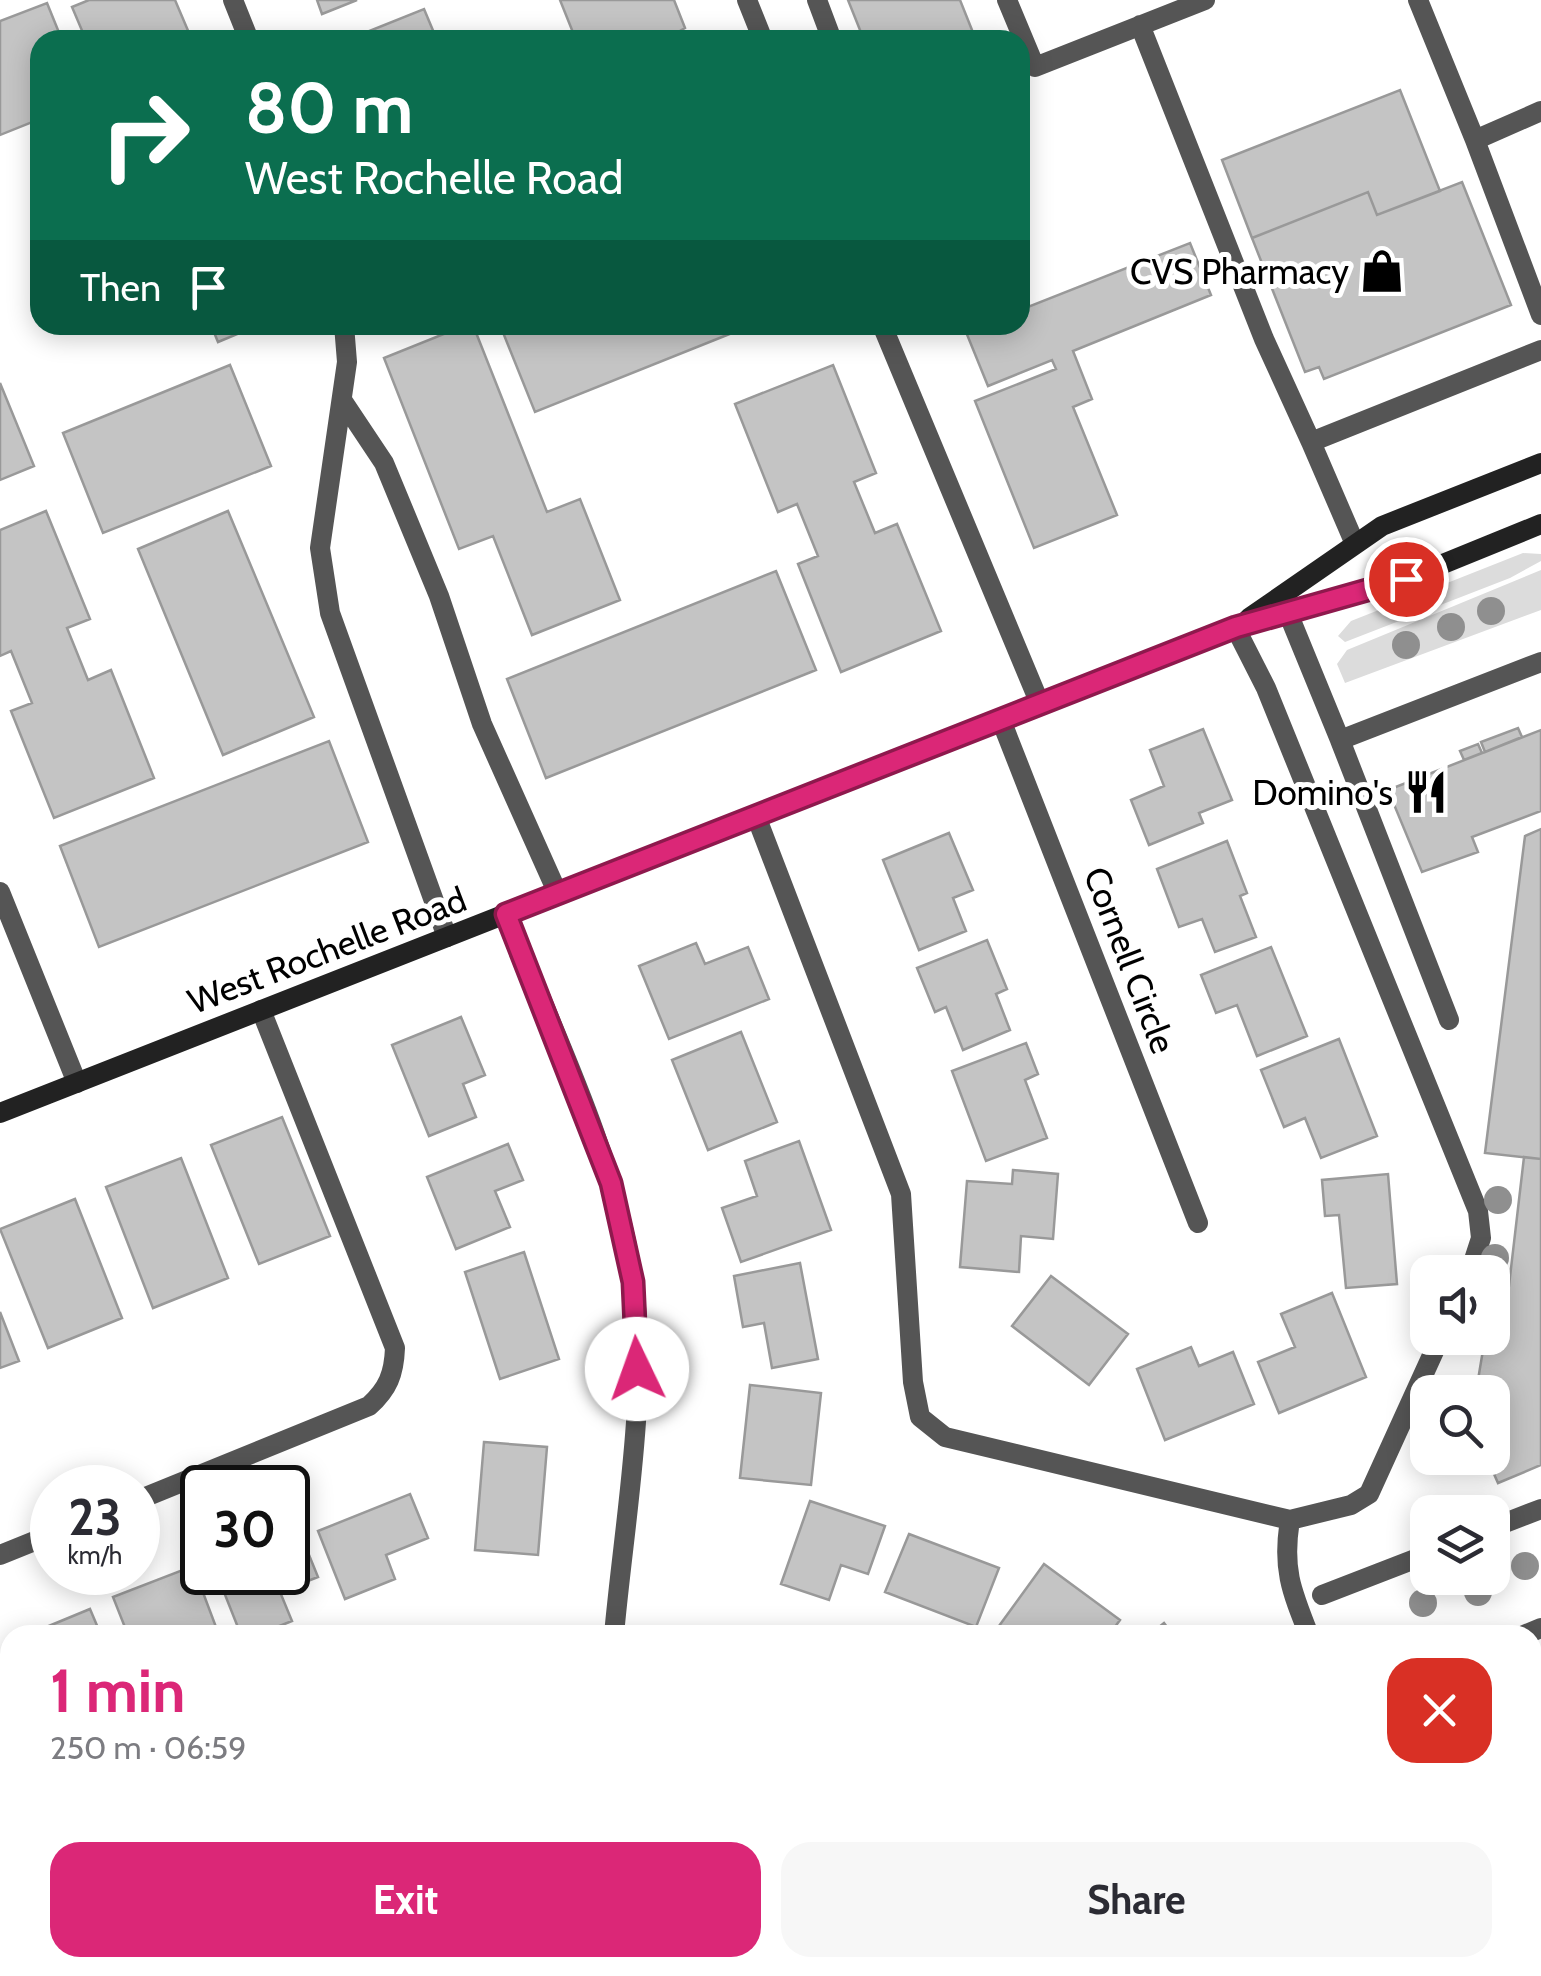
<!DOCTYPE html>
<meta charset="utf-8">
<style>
:root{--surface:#fff;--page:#f7f7f7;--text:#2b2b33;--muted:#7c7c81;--accent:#db2777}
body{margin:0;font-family:Cabin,sans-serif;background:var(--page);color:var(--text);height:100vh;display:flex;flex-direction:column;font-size:38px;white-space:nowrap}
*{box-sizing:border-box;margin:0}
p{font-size:32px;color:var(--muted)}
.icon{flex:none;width:55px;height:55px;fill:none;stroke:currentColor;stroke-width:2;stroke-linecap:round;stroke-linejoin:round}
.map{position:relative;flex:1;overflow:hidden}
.drawer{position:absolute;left:0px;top:1625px;width:1542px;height:352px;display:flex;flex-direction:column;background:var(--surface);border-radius:30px 30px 0 0;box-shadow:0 5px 25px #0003}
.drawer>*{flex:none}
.banner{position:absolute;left:30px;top:30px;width:1000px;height:305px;border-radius:30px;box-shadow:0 5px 25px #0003;background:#0b6e4f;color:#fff;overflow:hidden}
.buttons{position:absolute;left:1410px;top:1255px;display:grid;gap:20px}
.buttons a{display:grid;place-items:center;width:100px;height:100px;border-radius:20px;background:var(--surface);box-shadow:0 5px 25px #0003;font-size:50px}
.speed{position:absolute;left:30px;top:1465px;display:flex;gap:20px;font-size:50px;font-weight:700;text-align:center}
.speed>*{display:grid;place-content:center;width:130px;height:130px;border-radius:50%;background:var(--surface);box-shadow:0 5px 25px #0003;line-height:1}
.speed small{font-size:25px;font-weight:400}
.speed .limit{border:5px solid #111;border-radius:15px;background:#fff;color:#111}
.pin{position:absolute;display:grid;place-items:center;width:85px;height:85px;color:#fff;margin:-42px;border:5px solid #fff;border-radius:50%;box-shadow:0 2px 10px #0007}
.me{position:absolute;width:110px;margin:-55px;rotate:357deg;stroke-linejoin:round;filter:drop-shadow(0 0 8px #0008)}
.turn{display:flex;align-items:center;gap:35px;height:210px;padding:0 50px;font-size:45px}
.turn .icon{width:130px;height:130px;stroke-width:2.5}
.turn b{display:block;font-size:70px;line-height:85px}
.then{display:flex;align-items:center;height:95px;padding:0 50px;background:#0003;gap:20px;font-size:38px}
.round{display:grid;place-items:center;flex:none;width:105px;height:105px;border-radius:30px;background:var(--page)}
.summary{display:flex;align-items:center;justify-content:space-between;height:170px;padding:0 50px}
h1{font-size:60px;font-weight:700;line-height:75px;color:var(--accent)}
.cta{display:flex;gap:20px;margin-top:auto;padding:20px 50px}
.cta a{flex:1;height:115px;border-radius:30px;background:var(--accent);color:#fff;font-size:40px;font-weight:700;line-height:115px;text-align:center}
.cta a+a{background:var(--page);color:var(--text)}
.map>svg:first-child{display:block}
.green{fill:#dcdcdc}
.building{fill:#c4c4c4;stroke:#999;stroke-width:2.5}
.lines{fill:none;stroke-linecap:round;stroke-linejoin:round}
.service{stroke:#555;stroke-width:20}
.minor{stroke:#555;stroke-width:20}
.secondary{stroke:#222;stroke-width:20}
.tree{fill:#8f8f8f}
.route-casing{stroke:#8e194d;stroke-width:25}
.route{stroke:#db2777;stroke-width:18}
.labels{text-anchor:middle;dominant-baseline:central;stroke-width:10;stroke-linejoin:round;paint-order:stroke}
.poi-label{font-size:35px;fill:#000;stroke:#fff;text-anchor:end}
.street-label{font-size:35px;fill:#000;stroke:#fff}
</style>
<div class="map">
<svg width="1541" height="1976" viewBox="0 0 1541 1976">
<rect width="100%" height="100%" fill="#fff"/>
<path class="green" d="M1523,553L1541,554V561L1510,578L1345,642L1338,636L1351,621Z
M1541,570V610L1345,683L1337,664L1347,650Z"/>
<path class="building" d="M89,0H175L192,40H86L72,7Z
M317,0H357L322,14Z
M560,0H674L685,28L664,40H576Z
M848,0H960L976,40H864Z
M47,3L62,40H40V119L0,135V21Z
M424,9L437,40H347Z
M1400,90L1440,191L1377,215L1368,192L1252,238L1222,160Z
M1462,182L1511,305L1324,379L1319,367L1305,372L1252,238L1368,192L1377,215Z
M1190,243L1211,295L1073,351L1092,399L1073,407L1117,515L1034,548L975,401L1056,369L1052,360L988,386L966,332L983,325H1020V310Z
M211,325H259L218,342Z
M466,325H473L547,512L580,499L620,600L532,635L493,536L459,549L384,358Z
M500,325H752L535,412Z
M230,365L271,466L103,533L63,433Z
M833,365L876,473L854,482L875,533L897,524L941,631L841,672L798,564L818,556L797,504L778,512L735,404Z
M0,383L34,466L0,480Z
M46,511L90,619L67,628L88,680L111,670L154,778L54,818L11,711L32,703L11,651L0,656V530Z
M228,511L314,717L223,755L138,549Z
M776,571L816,670L546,778L507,679Z
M1518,728L1522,737L1485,752L1481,742Z
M1203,729L1232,800L1199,813L1203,823L1149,845L1131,800L1164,786L1150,750Z
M1541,730V811L1472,837L1478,852L1422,872L1388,790Z
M329,741L368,842L99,947L60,846Z
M1478,744L1482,753L1464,760L1460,751Z
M1541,829V1159L1485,1153L1525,836Z
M949,833L973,890L953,898L966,931L919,950L883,860Z
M1227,841L1247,893L1240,896L1256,937L1215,952L1202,919L1179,927L1157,869Z
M987,940L1007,989L996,994L1010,1030L963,1050L946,1007L935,1012L917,968Z
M696,943L705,964L748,947L769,999L669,1039L639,966Z
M1271,947L1307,1036L1257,1056L1237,1005L1216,1013L1201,975Z
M461,1017L485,1075L463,1084L476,1117L429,1136L392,1045Z
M741,1032L777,1122L708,1150L672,1060Z
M1339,1039L1377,1136L1321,1158L1305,1118L1284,1127L1261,1070Z
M1026,1043L1038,1074L1025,1080L1047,1138L986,1161L952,1071Z
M282,1117L330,1236L259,1264L211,1145Z
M799,1141L831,1230L741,1262L722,1208L757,1196L745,1161Z
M508,1144L523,1180L495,1191L510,1227L456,1249L427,1177Z
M1524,1157L1541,1159V1465L1498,1483L1487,1458H1492V1392H1476L1485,1338H1492V1293L1508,1294Z
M181,1158L228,1278L153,1308L106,1187Z
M1013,1170L1058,1174L1053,1239L1021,1236L1019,1272L960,1267L967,1181L1012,1184Z
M1388,1174L1397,1284L1346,1288L1339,1215L1325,1216L1322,1180Z
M75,1199L122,1318L48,1348L0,1229Z
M524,1252L559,1359L500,1379L465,1272Z
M800,1263L818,1359L772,1368L764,1323L743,1327L734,1276Z
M1051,1276L1128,1334L1089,1385L1012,1326Z
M1332,1293L1366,1377L1279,1413L1258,1362L1295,1347L1281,1314Z
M0,1312L19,1361L0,1368Z
M1191,1347L1199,1366L1233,1352L1254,1404L1165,1440L1137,1369Z
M750,1385L821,1393L811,1485L740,1478Z
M484,1442L547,1447L538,1555L475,1550Z
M410,1494L428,1538L386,1555L395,1579L345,1599L318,1531Z
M810,1501L885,1526L868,1574L841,1565L829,1600L781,1584Z
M296,1523L318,1577L280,1592L292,1621L257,1635H241L216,1572H288V1527Z
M909,1534L999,1568L976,1627L885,1592Z
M1044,1564L1120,1620L1109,1635H1011L999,1626Z
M193,1566L219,1635H128L113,1597Z
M90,1609L101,1635H27Z
M1164,1623L1173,1635H1149Z
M1541,1687V1846L1532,1849V1691Z
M0,1690L10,1715V1725L0,1729Z
M10,1943V1968H77L64,1976H0V1949Z
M1541,1948V1976H1494L1492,1968H1532V1951Z
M758,1968H763L766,1976H734Z
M1022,1968H1061L1064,1976H1001Z
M1285,1968H1311L1290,1976Z
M1372,1968L1378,1976H1351Z"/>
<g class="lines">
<path class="service" d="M233,0L249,40
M747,0L763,40
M817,0L832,40
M1007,0L1035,67L1205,0
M1418,0L1475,140
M1140,25L1264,339L1311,442
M1541,111L1475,140L1541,315
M344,325L347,362L320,548L330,613L447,937
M882,325L1040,704
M342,400L384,463L439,596L482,724L558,894
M1355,544L1311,442L1541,350
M1288,613L1340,740L1541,662
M1235,627L1266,688L1478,1211L1481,1238L1470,1272
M1340,740L1449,1020
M756,816L901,1194L913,1382L920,1417L945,1437L1290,1520L1351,1505L1369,1494L1440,1338
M0,892L77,1083
M138,1500L369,1406C388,1389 394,1374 395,1348L261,1010
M1290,1520C1282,1568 1291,1590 1309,1635
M1492,1528L1541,1509
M0,1555L52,1534
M1322,1595L1428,1554
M1524,1635L1541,1628
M1532,1892H1541
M813,1968L827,1976
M1438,1968L1441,1976
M592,1969L618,1968
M378,1976L400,1968"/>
<path class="minor" d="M1001,720L1198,1223
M506,914C553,1032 614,1153 633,1279C649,1392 624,1522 614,1635
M0,1828L10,1824
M592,1968L594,1976
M1144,1968L1147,1976"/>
<path class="secondary" d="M1249,618L1382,526L1541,463
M0,1113L1235,627L1406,579L1541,524"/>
</g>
<g class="tree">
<circle cx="1491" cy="611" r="14"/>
<circle cx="1451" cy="627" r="14"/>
<circle cx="1406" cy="645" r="14"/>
<circle cx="1498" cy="1200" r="14"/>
<circle cx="1495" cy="1258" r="14"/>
<circle cx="1525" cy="1566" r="14"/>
<circle cx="1478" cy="1592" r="14"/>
<circle cx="1423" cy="1603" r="14"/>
</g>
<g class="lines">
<g class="route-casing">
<path id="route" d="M637,1369L633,1282L611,1183L506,914L1236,627L1406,579"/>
</g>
<use href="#route" class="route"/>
</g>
<defs>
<g id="shop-bare" transform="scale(3.45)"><path d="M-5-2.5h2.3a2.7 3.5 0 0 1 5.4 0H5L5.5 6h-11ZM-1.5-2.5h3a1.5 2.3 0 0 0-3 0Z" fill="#000" stroke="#fff" stroke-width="2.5" paint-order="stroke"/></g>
<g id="restaurant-bare" transform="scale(3.45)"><path d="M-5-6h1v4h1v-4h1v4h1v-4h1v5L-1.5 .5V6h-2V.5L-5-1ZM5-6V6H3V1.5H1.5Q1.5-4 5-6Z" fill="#000" stroke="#fff" stroke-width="2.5" paint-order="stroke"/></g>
</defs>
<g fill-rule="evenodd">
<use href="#shop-bare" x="1382" y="271"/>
<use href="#restaurant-bare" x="1426" y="792"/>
</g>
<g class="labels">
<g class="poi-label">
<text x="1349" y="271">CVS Pharmacy</text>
<text x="1393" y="792">Domino's</text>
</g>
<g class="street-label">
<text transform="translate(327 950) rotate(-21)">West Rochelle Road</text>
<text transform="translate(1130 960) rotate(69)">Cornell Circle</text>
</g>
</g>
</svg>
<div class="buttons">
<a><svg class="icon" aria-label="sound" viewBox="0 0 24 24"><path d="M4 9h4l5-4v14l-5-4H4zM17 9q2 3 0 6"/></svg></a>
<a><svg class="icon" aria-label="search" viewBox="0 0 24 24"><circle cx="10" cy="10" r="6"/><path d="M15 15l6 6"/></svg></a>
<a><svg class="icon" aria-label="layers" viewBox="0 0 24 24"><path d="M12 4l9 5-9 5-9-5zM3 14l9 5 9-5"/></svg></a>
</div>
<div class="speed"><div>23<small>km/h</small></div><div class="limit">30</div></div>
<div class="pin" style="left:1406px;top:579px;background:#d93025"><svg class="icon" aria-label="arrive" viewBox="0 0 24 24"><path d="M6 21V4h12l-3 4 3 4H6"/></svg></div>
<svg class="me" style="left:637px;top:1369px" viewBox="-20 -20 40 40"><circle r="19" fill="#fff"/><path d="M0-13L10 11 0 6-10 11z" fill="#db2777"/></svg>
<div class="banner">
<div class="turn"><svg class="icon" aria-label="right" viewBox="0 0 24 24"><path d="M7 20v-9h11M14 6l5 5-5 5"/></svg><div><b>80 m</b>West Rochelle Road</div></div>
<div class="then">Then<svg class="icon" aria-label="arrive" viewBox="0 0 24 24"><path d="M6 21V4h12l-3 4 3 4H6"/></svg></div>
</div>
<section class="drawer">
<div class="summary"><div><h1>1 min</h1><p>250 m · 06:59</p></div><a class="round" style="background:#d93025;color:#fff"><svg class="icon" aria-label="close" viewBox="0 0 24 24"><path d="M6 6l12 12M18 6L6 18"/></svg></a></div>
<div class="cta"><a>Exit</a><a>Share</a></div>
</section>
</div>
